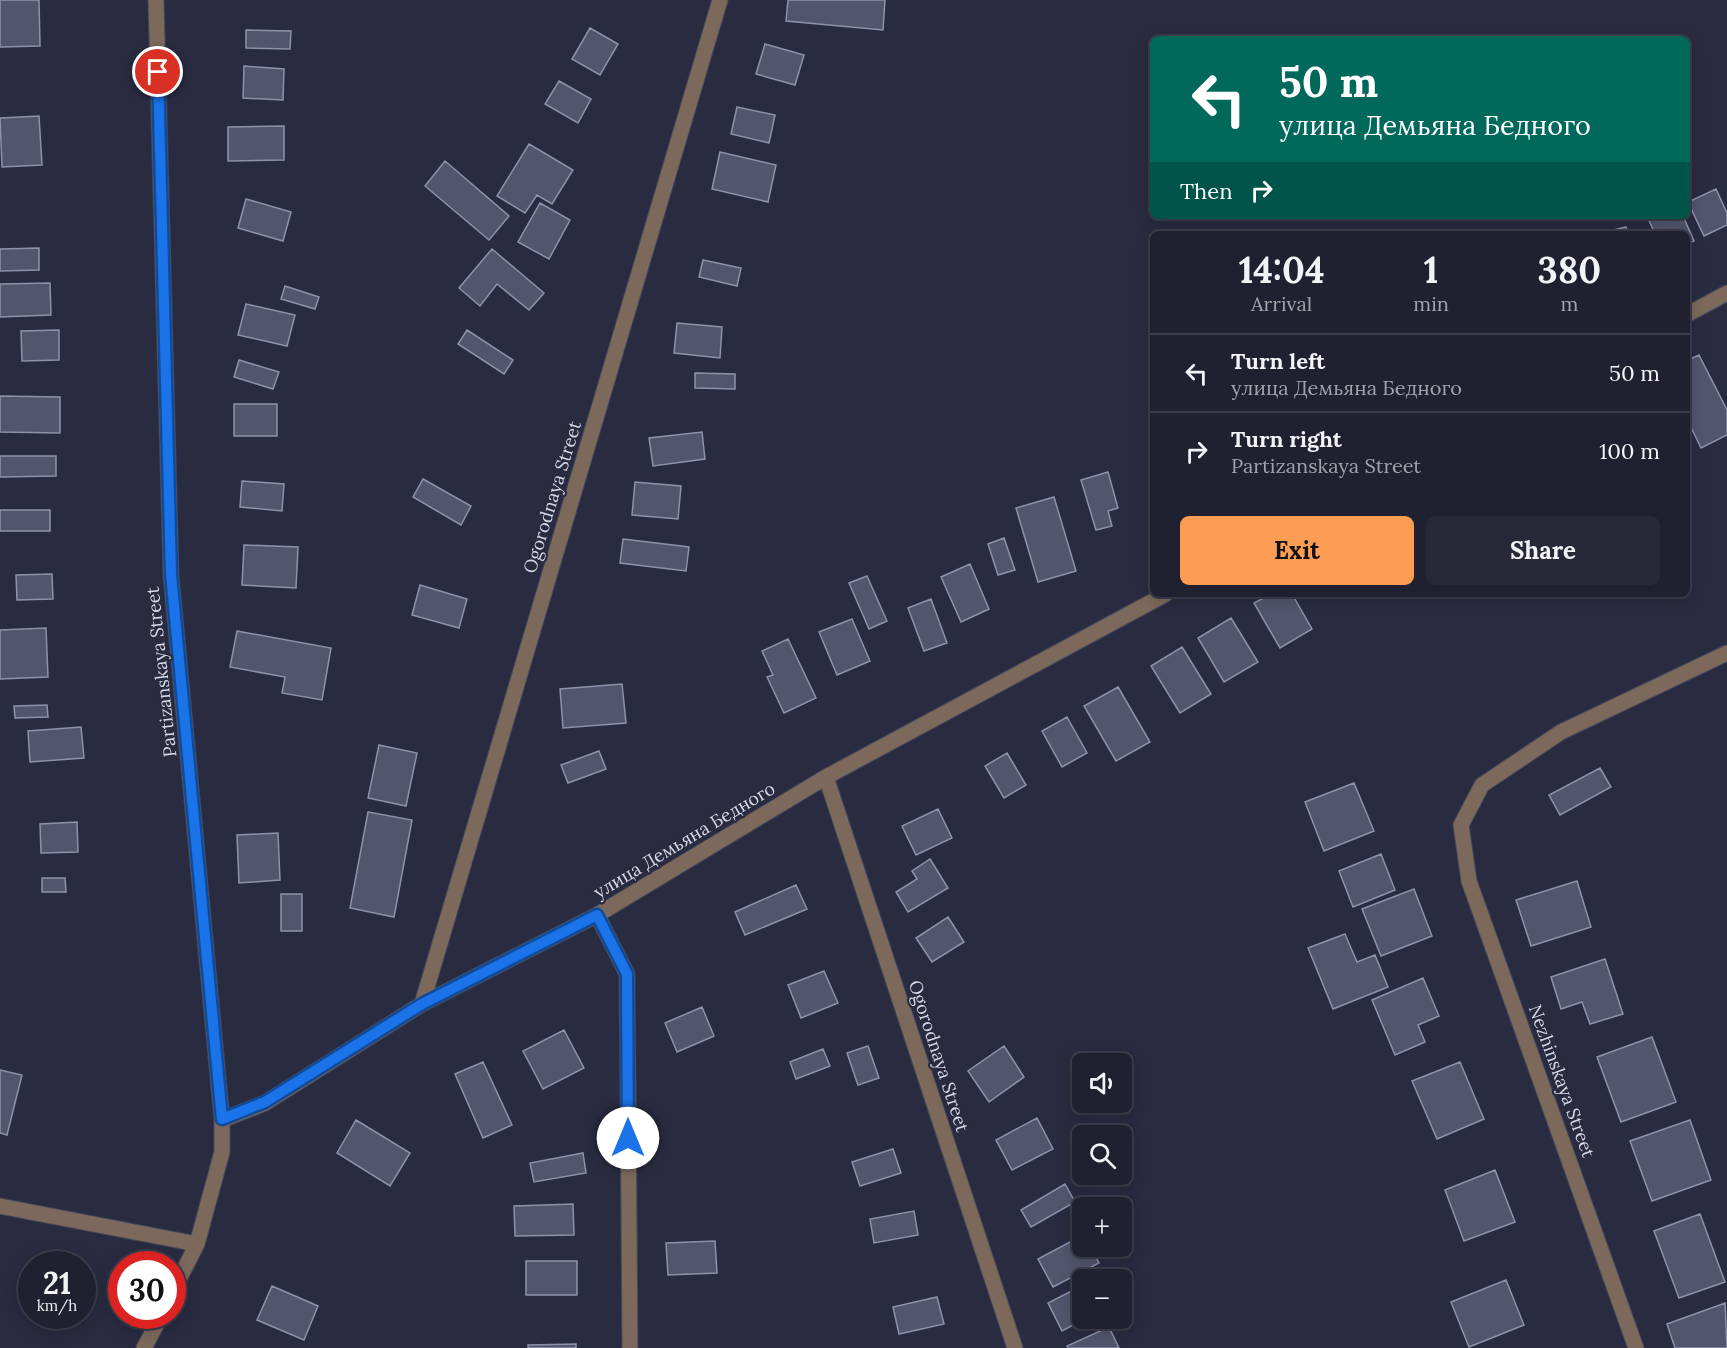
<!DOCTYPE html>
<meta charset="utf-8">
<style>
:root{--surface:#1f2131;--page:#272939;--text:#f1f3f6;--muted:#a1a3ab;--line:#3c3e4d;--accent:#fc9d53}
body{margin:0;font-family:Lora,serif;background:var(--page);color:var(--text);height:100vh;display:flex;flex-direction:column;font-size:22px;white-space:nowrap}
*{box-sizing:border-box;margin:0}
p{font-size:20px;color:var(--muted)}
.icon{flex:none;width:33px;height:33px;fill:none;stroke:currentColor;stroke-width:2;stroke-linecap:round;stroke-linejoin:round}
.map{position:relative;flex:1;overflow:hidden}
.sheet{position:absolute;left:1150px;top:231px;width:540px;height:366px;display:flex;flex-direction:column;background:var(--surface);border-radius:9px;box-shadow:0 3px 15px #0003,0 0 0 2px var(--line)}
.sheet>*{flex:none}
.banner{position:absolute;left:1150px;top:36px;width:540px;height:183px;border-radius:9px;box-shadow:0 3px 15px #0003,0 0 0 2px var(--line);background:#00695c;color:#fff;overflow:hidden}
.fabs{position:absolute;left:1072px;top:1053px;display:grid;gap:12px}
.fabs a{display:grid;place-items:center;width:60px;height:60px;border-radius:9px;background:var(--surface);box-shadow:0 3px 15px #0003,0 0 0 2px var(--line);font-size:30px}
.speed{position:absolute;left:18px;top:1251px;display:flex;gap:12px;font-size:30px;font-weight:700;text-align:center}
.speed>*{display:grid;place-content:center;width:78px;height:78px;border-radius:50%;background:var(--surface);box-shadow:0 3px 15px #0003,0 0 0 2px var(--line);line-height:1}
.speed small{font-size:15px;font-weight:400}
.speed .limit{border:9px solid #d22;background:#fff;color:#111}
.pin{position:absolute;display:grid;place-items:center;width:51px;height:51px;color:#fff;margin:-26px;border:3px solid #fff;border-radius:50%;box-shadow:0 2px 6px #0007}
.me{position:absolute;width:66px;margin:-33px;rotate:0deg;stroke-linejoin:round;filter:drop-shadow(0 0 4px #0008)}
.turn{display:flex;align-items:center;gap:21px;height:126px;padding:0 30px;font-size:27px}
.turn .icon{width:78px;height:78px;stroke-width:2.5}
.turn b{display:block;font-size:42px;line-height:51px}
.then{display:flex;align-items:center;height:57px;padding:0 30px;background:#0003;gap:12px;font-size:22px}
.eta{display:flex;justify-content:space-evenly;align-items:center;height:102px;text-align:center}
.eta b{font-size:36px;font-weight:800;line-height:42px}
.primary-button{display:flex;gap:12px;margin-top:auto;padding:12px 30px}
.primary-button a{flex:1;height:69px;border-radius:9px;background:var(--accent);color:#111;font-size:24px;font-weight:800;line-height:69px;text-align:center}
.primary-button a+a{background:var(--page);color:var(--text)}
ul{padding:0;list-style:none}
li{display:flex;align-items:center;gap:18px;height:78px;padding:0 30px;border-top:2px solid var(--line)}
li div{flex:1}
li b{display:block;font-size:22px}
li em{font-style:normal}
.map>svg:first-child{display:block}
.building{fill:#52566d;stroke:#8d92ab;stroke-width:1.5}
.lines{fill:none;stroke-linecap:round;stroke-linejoin:round}
.minor-casing{stroke:#45485b;stroke-width:17}
.minor{stroke:#7c695b;stroke-width:15}
.route-casing{stroke:#114b97;stroke-width:15}
.route{stroke:#1a73e8;stroke-width:10}
.labels{text-anchor:middle;dominant-baseline:central;stroke-width:4.5;stroke-linejoin:round;paint-order:stroke}
.street-label{font-size:18px;fill:#d5d8e5;stroke:#292c41}
</style>
<div class="map">
<svg width="1727" height="1348" viewBox="0 0 1727 1348">
<rect width="100%" height="100%" fill="#292c41"/>
<path class="building" d="M0,0H39L40,46L0,47Z
M788,0H885L883,30L786,21Z
M590,28L618,44L600,75L572,59Z
M246,30L291,31L290,49L246,48Z
M765,44L804,55L795,85L756,74Z
M244,66L284,69L283,100L243,98Z
M559,81L591,99L578,123L545,104Z
M737,107L775,115L769,143L731,134Z
M39,116L42,165L2,167L0,118Z
M284,126V160L228,161V127Z
M529,144L573,170L552,204L537,195L525,213L497,196Z
M720,152L776,165L768,202L712,189Z
M445,161L509,216L489,240L425,186Z
M1716,189L1727,213V225L1704,236L1688,202Z
M246,199L291,212L283,241L238,228Z
M540,203L570,220L549,259L518,242Z
M1647,216H1683L1694,241L1688,244V234H1655Z
M1626,227L1628,234H1597Z
M39,248V270L0,271V249Z
M492,249L544,293L529,310L497,284L480,306L459,288Z
M703,260L741,268L737,286L699,277Z
M50,283L51,315L0,317V284Z
M285,286L319,297L315,309L281,299Z
M246,304L295,315L287,346L238,335Z
M677,323L722,327L720,358L674,353Z
M59,330V360L22,361L21,331Z
M467,330L513,360L504,374L458,344Z
M1699,355L1727,410V435L1701,448L1688,421V360Z
M239,360L279,372L273,389L234,377Z
M695,373L735,374V389L695,388Z
M0,396L60,397V433L0,432Z
M234,404H277V436H234Z
M702,432L705,459L653,466L649,438Z
M0,456H56V476L0,477Z
M1108,472L1118,508L1108,511L1112,526L1096,530L1081,480Z
M423,479L471,506L461,525L413,497Z
M242,481L284,484L282,511L240,507Z
M635,482L681,486L678,519L632,515Z
M1054,497L1076,571L1038,582L1016,508Z
M0,510H50V531H0Z
M1004,538L1015,570L998,575L988,544Z
M623,539L689,547L686,571L620,563Z
M244,545L298,547L296,588L242,585Z
M970,564L989,609L961,622L941,577Z
M52,574L53,599L17,600L16,575Z
M867,576L887,621L869,629L849,583Z
M420,585L467,599L459,628L412,615Z
M1271,594H1292L1312,629L1280,648L1254,603Z
M931,599L947,643L924,651L908,608Z
M1231,618L1258,662L1224,682L1198,638Z
M852,619L870,661L837,675L819,632Z
M46,628L48,677L0,679V630Z
M237,631L331,648L322,700L282,693L285,677L230,667Z
M788,639L816,698L784,713L767,677L773,675L762,651Z
M1182,647L1211,694L1180,713L1151,666Z
M622,684L626,723L563,728L560,689Z
M1118,687L1150,742L1116,761L1084,706Z
M47,705L48,717L15,718L14,706Z
M1067,717L1087,753L1062,767L1042,731Z
M81,727L84,758L30,762L28,731Z
M379,745L417,753L406,806L368,798Z
M599,751L606,769L568,783L561,765Z
M1007,753L1026,785L1004,798L985,766Z
M1600,768L1611,787L1560,815L1549,795Z
M1354,783L1374,831L1324,851L1305,802Z
M938,809L952,838L916,855L902,826Z
M368,812L412,820L394,917L350,908Z
M77,822L78,852L41,853L40,824Z
M278,833L280,880L239,883L237,835Z
M1381,854L1395,890L1353,907L1339,871Z
M930,859L948,888L908,912L896,892L917,879L912,871Z
M42,878H65L66,892H42Z
M1577,881L1591,927L1531,946L1516,900Z
M796,885L807,909L745,935L735,912Z
M1414,889L1432,936L1381,956L1362,909Z
M281,894H302V931H281Z
M948,917L964,942L932,962L916,938Z
M1345,934L1357,962L1375,955L1388,987L1333,1009L1308,948Z
M1605,959L1623,1014L1590,1024L1582,1002L1561,1009L1551,977Z
M824,971L838,1003L801,1018L788,985Z
M1423,978L1439,1016L1418,1025L1425,1042L1395,1055L1372,1000Z
M702,1007L714,1036L677,1052L665,1023Z
M564,1030L584,1068L543,1089L523,1051Z
M1652,1037L1676,1102L1621,1122L1597,1057Z
M868,1046L879,1078L858,1085L847,1053Z
M1004,1046L1024,1077L989,1102L968,1071Z
M823,1049L830,1066L796,1079L790,1062Z
M483,1062L512,1125L483,1138L455,1074Z
M1460,1062L1484,1119L1437,1139L1412,1081Z
M0,1070L22,1075L7,1135L0,1133Z
M1037,1118L1053,1149L1012,1170L996,1140Z
M356,1120L410,1153L390,1186L337,1153Z
M1690,1120L1711,1180L1652,1201L1630,1141Z
M893,1149L901,1173L860,1186L852,1162Z
M583,1153L586,1173L534,1182L530,1163Z
M1495,1170L1515,1222L1464,1241L1445,1190Z
M1065,1184L1075,1202L1031,1227L1021,1210Z
M573,1204L574,1235L515,1236L514,1206Z
M914,1211L918,1235L874,1243L870,1219Z
M1700,1214L1725,1282L1679,1298L1654,1231Z
M1083,1235V1246H1090L1099,1263L1053,1287L1038,1259Z
M715,1241L717,1273L668,1275L666,1243Z
M526,1261H577V1295H526Z
M1506,1280L1524,1325L1469,1347L1451,1302Z
M1083,1285V1318H1086L1062,1331L1048,1303Z
M272,1286L318,1306L304,1340L257,1320Z
M937,1297L944,1324L899,1334L893,1307Z
M1725,1303L1727,1348H1675L1667,1324Z
M1109,1327L1119,1348H1068L1067,1346Z
M576,1344V1348H528V1345Z"/>
<g class="lines">
<g class="minor-casing">
<path id="minor" d="M156,0L171,575L222,1120V1152L197,1244L172,1293
M1688,314L1727,293
M826,777L1015,1348
M597,915L627,974L630,1348
M422,1004L720,0
M222,1120L265,1103L422,1004L597,915L826,777L1166,594
M0,1206L197,1244
M144,1348L161,1316
M1636,1348L1469,881L1461,825L1482,785L1561,732L1727,653"/>
</g>
<use href="#minor" class="minor"/>
</g>
<g class="lines">
<g class="route-casing">
<path id="route" d="M158,72L171,574L222,1119L265,1102L422,1004L597,915L627,974L628,1138"/>
</g>
<use href="#route" class="route"/>
</g>
<g class="labels">
<g class="street-label">
<text transform="translate(552 497) rotate(-73)">Ogorodnaya Street</text>
<text transform="translate(161 672) rotate(-96)">Partizanskaya Street</text>
<text transform="translate(684 840) rotate(-31)">улица Демьяна Бедного</text>
<text transform="translate(939 1056) rotate(72)">Ogorodnaya Street</text>
<text transform="translate(1562 1081) rotate(70)">Nezhinskaya Street</text>
</g>
</g>
</svg>
<div class="fabs">
<a><svg class="icon" aria-label="sound" viewBox="0 0 24 24"><path d="M4 9h4l5-4v14l-5-4H4zM17 9q2 3 0 6"/></svg></a>
<a><svg class="icon" aria-label="search" viewBox="0 0 24 24"><circle cx="10" cy="10" r="6"/><path d="M15 15l6 6"/></svg></a>
<a>+</a>
<a>−</a>
</div>
<div class="speed"><div>21<small>km/h</small></div><div class="limit">30</div></div>
<div class="pin" style="left:158px;top:72px;background:#d93025"><svg class="icon" aria-label="arrive" viewBox="0 0 24 24"><path d="M6 21V4h12l-3 4 3 4H6"/></svg></div>
<svg class="me" style="left:628px;top:1138px" viewBox="-20 -20 40 40"><circle r="19" fill="#fff"/><path d="M0-13L10 11 0 6-10 11z" fill="#1a73e8"/></svg>
<div class="banner">
<div class="turn"><svg class="icon" aria-label="left" viewBox="0 0 24 24"><path d="M17 20v-9H6M10 6l-5 5 5 5"/></svg><div><b>50 m</b>улица Демьяна Бедного</div></div>
<div class="then">Then<svg class="icon" aria-label="right" viewBox="0 0 24 24"><path d="M7 20v-9h11M14 6l5 5-5 5"/></svg></div>
</div>
<section class="sheet">
<div class="eta">
<div><b>14:04</b><p>Arrival</p></div>
<div><b>1</b><p>min</p></div>
<div><b>380</b><p>m</p></div>
</div>
<ul>
<li><svg class="icon" aria-label="left" viewBox="0 0 24 24"><path d="M17 20v-9H6M10 6l-5 5 5 5"/></svg><div><b>Turn left</b><p>улица Демьяна Бедного</p></div><em>50 m</em></li>
<li><svg class="icon" aria-label="right" viewBox="0 0 24 24"><path d="M7 20v-9h11M14 6l5 5-5 5"/></svg><div><b>Turn right</b><p>Partizanskaya Street</p></div><em>100 m</em></li>
</ul>
<div class="primary-button"><a>Exit</a><a>Share</a></div>
</section>
</div>
